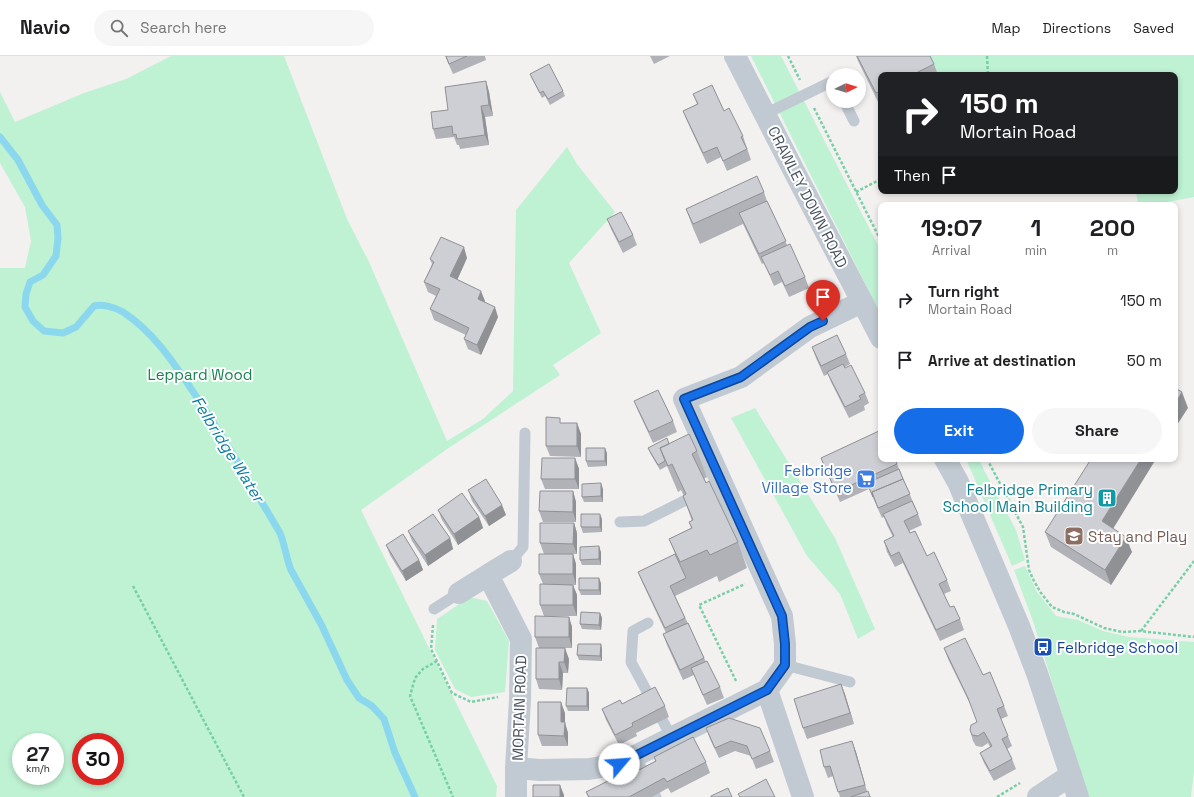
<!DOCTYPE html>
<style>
:root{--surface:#fff;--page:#f6f6f6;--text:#202124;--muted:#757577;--line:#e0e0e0;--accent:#156de8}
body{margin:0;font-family:"Space Grotesk",sans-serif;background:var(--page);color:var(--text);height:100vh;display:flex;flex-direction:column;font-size:15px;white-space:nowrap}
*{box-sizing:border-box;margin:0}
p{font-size:13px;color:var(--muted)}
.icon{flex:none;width:22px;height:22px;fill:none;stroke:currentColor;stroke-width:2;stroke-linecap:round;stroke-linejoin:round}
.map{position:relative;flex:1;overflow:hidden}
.side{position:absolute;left:878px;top:146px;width:300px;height:260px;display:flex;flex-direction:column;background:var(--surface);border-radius:8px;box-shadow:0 2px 6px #0003}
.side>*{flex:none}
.guide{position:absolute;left:878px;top:16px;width:300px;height:122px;border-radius:8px;box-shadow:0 2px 6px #0003;background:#202124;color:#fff;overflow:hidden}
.needle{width:26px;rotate:85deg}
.tools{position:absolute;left:826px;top:12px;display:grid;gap:8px}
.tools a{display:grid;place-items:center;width:40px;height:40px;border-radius:50%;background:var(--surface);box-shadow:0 2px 6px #0003;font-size:20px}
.speed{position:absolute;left:12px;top:677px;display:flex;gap:8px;font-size:20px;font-weight:700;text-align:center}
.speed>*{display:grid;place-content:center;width:52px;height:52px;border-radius:50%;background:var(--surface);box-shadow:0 2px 6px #0003;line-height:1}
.speed small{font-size:10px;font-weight:400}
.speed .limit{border:6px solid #d22;background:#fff;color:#111}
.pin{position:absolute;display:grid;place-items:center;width:34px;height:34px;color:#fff;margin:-41px -17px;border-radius:50% 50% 50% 0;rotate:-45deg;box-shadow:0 0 4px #0007}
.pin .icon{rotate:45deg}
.me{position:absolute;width:44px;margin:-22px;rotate:63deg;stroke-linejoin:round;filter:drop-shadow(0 0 3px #0008)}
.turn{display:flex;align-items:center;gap:14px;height:84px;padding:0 16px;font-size:18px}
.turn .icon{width:52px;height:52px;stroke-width:2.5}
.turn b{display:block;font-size:28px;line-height:34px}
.then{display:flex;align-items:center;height:38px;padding:0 16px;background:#0003;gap:8px;font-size:15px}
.eta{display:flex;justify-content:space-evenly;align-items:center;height:68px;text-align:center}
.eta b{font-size:24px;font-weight:800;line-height:28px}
.action{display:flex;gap:8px;margin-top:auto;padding:8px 16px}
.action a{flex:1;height:46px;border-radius:24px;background:var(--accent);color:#fff;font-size:16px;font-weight:800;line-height:46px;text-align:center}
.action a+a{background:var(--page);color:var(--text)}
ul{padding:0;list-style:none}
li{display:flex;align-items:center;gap:12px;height:60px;padding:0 16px}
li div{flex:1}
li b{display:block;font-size:15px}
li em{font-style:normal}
header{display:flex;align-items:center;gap:24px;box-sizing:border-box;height:56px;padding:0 20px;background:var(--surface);border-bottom:1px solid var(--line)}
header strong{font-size:19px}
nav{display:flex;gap:22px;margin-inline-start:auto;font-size:14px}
.search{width:280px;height:36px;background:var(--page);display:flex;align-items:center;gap:10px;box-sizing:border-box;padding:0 14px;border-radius:22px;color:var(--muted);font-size:15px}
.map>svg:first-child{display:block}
.green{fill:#bff1d3;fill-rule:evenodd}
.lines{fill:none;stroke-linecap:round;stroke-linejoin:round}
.stream{stroke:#8bd8ee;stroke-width:7}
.path{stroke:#76d0a5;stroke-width:2.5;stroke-dasharray:3 2;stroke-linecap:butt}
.service{stroke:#c1cad2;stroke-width:11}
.minor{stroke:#c1cad2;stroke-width:22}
.tertiary{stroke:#c1cad2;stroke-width:22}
.wall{fill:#b0b2b7}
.shaded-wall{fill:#909195}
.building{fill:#cdcfd5;stroke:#909195}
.route-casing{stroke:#0e4797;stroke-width:10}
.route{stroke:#156de8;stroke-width:7}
.labels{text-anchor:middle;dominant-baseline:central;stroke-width:4;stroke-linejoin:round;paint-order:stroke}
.street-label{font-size:15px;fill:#48535f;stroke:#fff}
.park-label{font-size:15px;fill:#15834f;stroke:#fff}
.shop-label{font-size:15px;fill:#366cbe;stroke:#fff;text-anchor:end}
.culture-label{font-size:15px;fill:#0d838f;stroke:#fff;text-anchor:end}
.education-label{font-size:15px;fill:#785e54;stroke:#fff;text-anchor:start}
.transit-label{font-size:15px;fill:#164399;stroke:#fff;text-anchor:start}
.water-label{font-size:16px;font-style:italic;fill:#0a7ea0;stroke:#fff}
</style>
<header>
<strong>Navio</strong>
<div class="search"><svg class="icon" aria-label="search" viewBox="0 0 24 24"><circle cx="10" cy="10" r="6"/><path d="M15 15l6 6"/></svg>Search here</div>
<nav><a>Map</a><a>Directions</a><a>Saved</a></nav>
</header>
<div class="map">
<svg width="1194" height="741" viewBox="0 0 1194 741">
<rect width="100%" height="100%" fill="#f3f0f0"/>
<path class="green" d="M171,0H284L347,163L369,206L447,385L483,363L513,335L516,154L567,91L577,108L615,156L569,207L601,277L553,309L560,319L450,391L361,454L497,730L496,741H0V212H25L31,185L25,151L0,107V36L15,66L84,37L126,23ZM21,686H55V720H21ZM81,686H115V720H81Z
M751,0H781L881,195V259Z
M928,0H1194V141L1153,149H1138L1136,135H1175V19H1120V16L1110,19H937Z
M755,352L835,482L875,573L858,583L840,538L807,500L731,362Z
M966,403H979L985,416L1016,474L1025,504L1012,510Z
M1025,510L1037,536L1056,560L1078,564L1103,575L1129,581L1194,586V715L1191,741H1088L1034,568L1014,514Z
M470,541L487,545L509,585L505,636L471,641L455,633L435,594L437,563Z"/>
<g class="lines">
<path class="stream" d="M0,81L18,104L42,149L57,169L58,182L56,200L43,219L30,226L26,238L25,251L33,265L44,275L63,277L76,271L94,250C102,248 115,251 123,256C155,277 175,309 196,340C226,385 253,431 280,477C285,489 286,502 291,514L321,568L347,624L359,642L372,650L384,663L395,697L415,741"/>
<path class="path" d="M788,0L800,24
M987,0L988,19
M814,52L881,185
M856,136L881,123
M987,403L1023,471L1029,514L1034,525L1041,537L1052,551L1064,556L1074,558L1104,572L1122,576L1140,575L1194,581
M133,530L244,741
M433,569L431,593L452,637L471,646L498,641
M1141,575L1194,505
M437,605L423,613L415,622L410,640L453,741
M736,625L699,549L745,528
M997,741L1020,727"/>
<path class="service" d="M844,45L854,65
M765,58L833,25
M620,466L644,465L698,438
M511,505L523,491L525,377
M434,553L459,537
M648,567L633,575L631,606L672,682
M785,609L850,626
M635,699L656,741"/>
<path class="minor" d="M511,505L488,519L521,583L520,644L516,712L540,714L589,713L619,708L767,634L785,609V588L782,560L684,343L741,321L810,271L862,246
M459,537L488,519
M767,634L803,741
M516,712V741
M1038,741L1071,719"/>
<path class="tertiary" d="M735,0L795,117L881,282
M945,403L958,426L1019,570L1037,617L1078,741"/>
</g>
<path class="wall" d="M445,0H485L486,4L453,18Z
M650,0H670L654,8Z
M856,0H930L934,8L938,19H881V52L858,5Z
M530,18L563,35L565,40L550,49L545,40L542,42L532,23Z
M486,25L489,36L493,60L485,61L489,89L460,93L459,89H457L454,81L436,83L433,73L448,54Z
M693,38L724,55L743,80L751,104L727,115L721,101L707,108L687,65L683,55L697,48Z
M764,136L767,145L787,189L805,221L809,232L789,241L782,226L774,230L764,207L762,208L743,168L700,188L693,172L686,153Z
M607,163L633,179L637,189L623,197L611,173Z
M467,202L457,224L485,245V246L498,261L481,299L468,293L464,283L466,279L434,264L430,253L436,240L428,236L424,226L432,208L430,203Z
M812,291L846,298L850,308L845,311L865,337L869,347L864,350L865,354L849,362L831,326L828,318L824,320L816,302Z
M634,345L673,365L677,376L653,387L638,355Z
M562,367H577L581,378V401L550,400L546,390Z
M669,388L697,395L707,421L704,423L738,486L747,512L719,526L717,520L675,540L706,606L720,631L724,642L707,649L694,619L683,624L667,589L663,578L666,577L642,526L638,516L675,498L669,483L691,472L689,466L692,465L683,440H684L681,434L678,436L667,410L660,414L650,397L648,392Z
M607,397V410L588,411L586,405Z
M575,402L579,413V433H545L541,423Z
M821,402L895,403L918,458L922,469L909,475L927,500L947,524L951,535L944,538L950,551L960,563L964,574L940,585L903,507L895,511L887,496L884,485L893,481L887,469L884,461L882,462L869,433L840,446L825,412Z
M603,433V446H584L582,441Z
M468,434L506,459L489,470L472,445Z
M573,435L576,446V466H543L539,455Z
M438,454L479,461L483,472L458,489L442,464Z
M602,463V476L583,477L581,471Z
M574,467L577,477V498H573L576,508V529H573L577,539V560H544L540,549L543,528L539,518L544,498L540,487Z
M1113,472L1132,496L1111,529L1051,491L1045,476Z
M408,475L450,482L453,493L428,510L412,485Z
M386,489L419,504L423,514L406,525L390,499Z
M601,496V509H582L580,504Z
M601,527V539H581L579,534Z
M600,557L602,562L601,574L582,573L580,568Z
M569,561L572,571V592H539L535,581Z
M601,588L602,594V605L579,604L577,599Z
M536,592L569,603L568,617H563L562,634L539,633L536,623Z
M944,592L983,619L1004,650L1008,660L1001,663L1012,690L1007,693L1012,703L1016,713L994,725L984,707L980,697L990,691L988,687L982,691L976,690L973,685L970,674L977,666L972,652L948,603Z
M841,628L854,668L807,683L803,672Z
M587,632L589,637V655H568L566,650Z
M622,648L665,650L669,661L636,677L637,680L619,689L606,664L602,653Z
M565,657V667L568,677V690H542L538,679Z
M706,672L770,695L774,706L756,713L751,700L735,695L719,702L710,683Z
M852,685L856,696L867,736L871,741H840L833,720L828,722L824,711Z
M654,701L706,706L710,717L671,737L668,732L652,741H588L586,736L620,724L655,705Z"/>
<path class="shaded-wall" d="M486,25L489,36L493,60L489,49Z
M481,50L485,61L489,89L485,79Z
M464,191L467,202L454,231L450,220Z
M481,235L485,245L481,254L478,243Z
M495,251L498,261L481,299L477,289Z
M1182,336L1188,352L1175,372V348Z
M577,367L581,378V401L577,390Z
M605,392L607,397V410L605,405Z
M575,402L579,413V433L575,423Z
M1141,403H1156L1108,481L1102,465Z
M601,427L603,433V446L601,440Z
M573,435L576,446V466L573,456Z
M502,449L506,459L489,470L485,460Z
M600,458L602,463V476L600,471Z
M479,461L483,472L458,489L454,478Z
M574,467L577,477V498L573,488Z
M1126,481L1132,496L1111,529L1105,514Z
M450,482L453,493L428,510L425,499Z
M599,490L601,496V509L599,503Z
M573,498L576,508V529L573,518Z
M419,504L423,514L406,525L402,515Z
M599,522L601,527V539L599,534Z
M573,529L577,539V560L573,549Z
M600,557L602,562L601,574L599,569Z
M569,561L572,571V592L569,581Z
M601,588L602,594V605L600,600Z
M565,592L569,603L568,617L564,606Z
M559,606L563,617L562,634L559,623Z
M841,628L845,638L854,668L850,657Z
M587,632L589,637V655L587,650Z
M561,646L565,657V667L568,677V690L564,680L561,666Z
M852,685L856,696L868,739L865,729Z
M560,729L564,739V741H560Z"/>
<path class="building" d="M446,0H467L449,8Z
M857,0H930L934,8L912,19H881V35L876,37Z
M549,8L563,35L548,43L543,35L540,37L530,18Z
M486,25L489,49L481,50L485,79L457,83L456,78L453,79L452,70L433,73L431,56L448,54L445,31Z
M712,29L724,55L729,52L743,80L741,81L747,93L723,105L717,91L703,97L683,55L698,48L693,38Z
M757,120L764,136L693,168L686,153Z
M767,145L786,185L759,198L739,157Z
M621,156L633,179L619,186L607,163Z
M441,181L464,191L450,220L481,235L478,243L495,251L477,289L464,283L469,272L430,253L440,233L424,226L434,206L430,203Z
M790,188L805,221L785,230L778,215L770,219L761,201Z
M837,279L846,298L821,310L812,291Z
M843,308L845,312L851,309L865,337L859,340L861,343L845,351L827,316Z
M1175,332L1182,336L1175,348Z
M658,334L673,365L649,376L634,345Z
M546,361L560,362V367H577V390H546Z
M881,374V403H895L897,408L836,436L821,402Z
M689,378L697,395L692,398L706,427L709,425L738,486L710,499L707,494L680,506L669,483L692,472L689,466L693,464L683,440L686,438L672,408L668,410L660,392Z
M667,382L669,388L660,392L665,405L658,409L648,392Z
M586,392H605V405H586Z
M542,402H575V423H541Z
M1091,403H1141L1102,465L1126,481L1105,514L1045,476Z
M899,413L903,423L872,436L873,441L867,427Z
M486,423L502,449L485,460L468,434Z
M903,423L910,438L878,452L872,436Z
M601,427V440L582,441V428Z
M540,435H573V456L539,455Z
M462,437L479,461L454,478L438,454Z
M912,445L918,458L904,465L910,477L915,475L927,500L934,496L947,524L939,528L950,551L954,550L960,563L936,574L899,496L891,500L884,485L894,480L883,458Z
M433,458L450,482L425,499L408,475Z
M581,458H600V471H581Z
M540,467H574L573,488L540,487Z
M403,478L419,504L402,515L386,489Z
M599,490V503L580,504V491Z
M539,498H573V518H539Z
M675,498L686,522L670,530L685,562L665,572L638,516Z
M579,522H599V534H579Z
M540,528L573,529V549H540Z
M581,556L600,557L599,569L580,568Z
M535,560L569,561V581H535Z
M688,567L704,602L680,614L663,578Z
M965,582L983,619L990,616L1004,650L997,653L1008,680L1002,683L1012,703L990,715L980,697L992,690L984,676L978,680L972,679L970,674L971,669L977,666L968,642L944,592Z
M578,588H601L600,600L577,599Z
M536,592H565L564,606H559V623H536Z
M707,605L720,631L703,639L691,612Z
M841,628L850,657L803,672L794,643Z
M655,631L665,650L632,667L633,670L615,679L602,653L620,644L622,648Z
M567,632H587V650H566Z
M538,646H561V666H565L564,680L538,679Z
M729,662L760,672L770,695L752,703L747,690L731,685L715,692L706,672Z
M693,681L706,706L667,726L664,722L629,741H589L586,736L618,720L620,724L656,705L654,701Z
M852,685L865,729L838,736L830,710L824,711L820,694Z
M766,723L775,741H740L738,738Z
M533,729H560V741H533Z
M728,732L732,741H711V740Z
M868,735L870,741H851Z"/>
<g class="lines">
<g class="route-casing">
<path id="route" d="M619,708L767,634L785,609V588L782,560L684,343L741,321L810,271L823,265"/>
</g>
<use href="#route" class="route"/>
</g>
<defs>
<g id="supermarket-square" transform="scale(1)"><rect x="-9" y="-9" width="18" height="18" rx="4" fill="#3f7fe0" stroke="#fff"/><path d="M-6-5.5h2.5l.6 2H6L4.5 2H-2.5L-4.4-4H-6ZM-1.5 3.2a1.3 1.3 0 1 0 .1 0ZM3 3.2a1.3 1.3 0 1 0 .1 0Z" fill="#fff"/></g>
<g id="building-square" transform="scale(1)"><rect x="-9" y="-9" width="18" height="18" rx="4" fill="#0f9aa8" stroke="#fff"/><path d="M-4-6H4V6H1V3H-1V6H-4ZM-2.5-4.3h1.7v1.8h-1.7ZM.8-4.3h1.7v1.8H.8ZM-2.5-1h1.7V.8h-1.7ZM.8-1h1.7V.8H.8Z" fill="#fff"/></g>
<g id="school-square" transform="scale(1)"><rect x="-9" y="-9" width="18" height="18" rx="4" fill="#8d6e63" stroke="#fff"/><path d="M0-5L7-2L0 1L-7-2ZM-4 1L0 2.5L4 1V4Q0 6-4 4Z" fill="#fff"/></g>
<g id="bus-square" transform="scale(1)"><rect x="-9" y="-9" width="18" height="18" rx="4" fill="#1a4fb4" stroke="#fff"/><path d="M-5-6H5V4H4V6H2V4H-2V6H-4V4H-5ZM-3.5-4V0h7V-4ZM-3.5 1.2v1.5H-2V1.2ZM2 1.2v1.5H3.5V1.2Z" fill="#fff"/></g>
</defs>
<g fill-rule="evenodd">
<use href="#supermarket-square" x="866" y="423"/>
<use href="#building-square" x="1107" y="442"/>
<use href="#school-square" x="1074" y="480"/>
<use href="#bus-square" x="1043" y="591"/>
</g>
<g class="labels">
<g class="street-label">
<text transform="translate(808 141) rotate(63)">CRAWLEY DOWN ROAD</text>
<text transform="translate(519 652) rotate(-88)">MORTAIN ROAD</text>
</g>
<g class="park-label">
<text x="200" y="318">Leppard Wood</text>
</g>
<g class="shop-label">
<text x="852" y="414">Felbridge<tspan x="852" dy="17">Village Store</tspan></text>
</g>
<g class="culture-label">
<text x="1093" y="433">Felbridge Primary<tspan x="1093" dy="17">School Main Building</tspan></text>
</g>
<g class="education-label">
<text x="1088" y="480">Stay and Play</text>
</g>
<g class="transit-label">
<text x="1057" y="591">Felbridge School</text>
</g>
<g class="water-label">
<text transform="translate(228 393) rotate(58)">Felbridge Water</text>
</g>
</g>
</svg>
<div class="tools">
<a><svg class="needle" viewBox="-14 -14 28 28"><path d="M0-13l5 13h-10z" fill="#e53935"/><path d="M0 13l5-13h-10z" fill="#757577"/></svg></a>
</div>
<div class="speed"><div>27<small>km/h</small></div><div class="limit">30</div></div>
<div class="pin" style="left:823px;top:265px;background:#d93025"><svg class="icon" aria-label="arrive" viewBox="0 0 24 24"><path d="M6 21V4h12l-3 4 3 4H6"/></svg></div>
<svg class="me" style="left:619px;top:708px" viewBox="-20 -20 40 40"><circle r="19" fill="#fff"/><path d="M0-13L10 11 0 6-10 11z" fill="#156de8"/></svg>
<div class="guide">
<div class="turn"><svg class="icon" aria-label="right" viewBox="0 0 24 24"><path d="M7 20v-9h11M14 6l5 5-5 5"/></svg><div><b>150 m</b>Mortain Road</div></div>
<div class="then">Then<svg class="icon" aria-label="arrive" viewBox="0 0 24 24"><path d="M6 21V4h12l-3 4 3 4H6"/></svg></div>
</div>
<section class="side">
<div class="eta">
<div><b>19:07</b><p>Arrival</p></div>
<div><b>1</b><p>min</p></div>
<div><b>200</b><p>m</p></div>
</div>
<ul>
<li><svg class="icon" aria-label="right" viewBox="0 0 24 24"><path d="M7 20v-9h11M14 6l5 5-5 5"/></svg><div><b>Turn right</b><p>Mortain Road</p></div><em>150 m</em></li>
<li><svg class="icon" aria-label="arrive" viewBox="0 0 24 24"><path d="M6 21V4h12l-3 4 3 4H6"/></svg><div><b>Arrive at destination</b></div><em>50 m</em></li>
</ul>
<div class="action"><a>Exit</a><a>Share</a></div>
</section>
</div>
